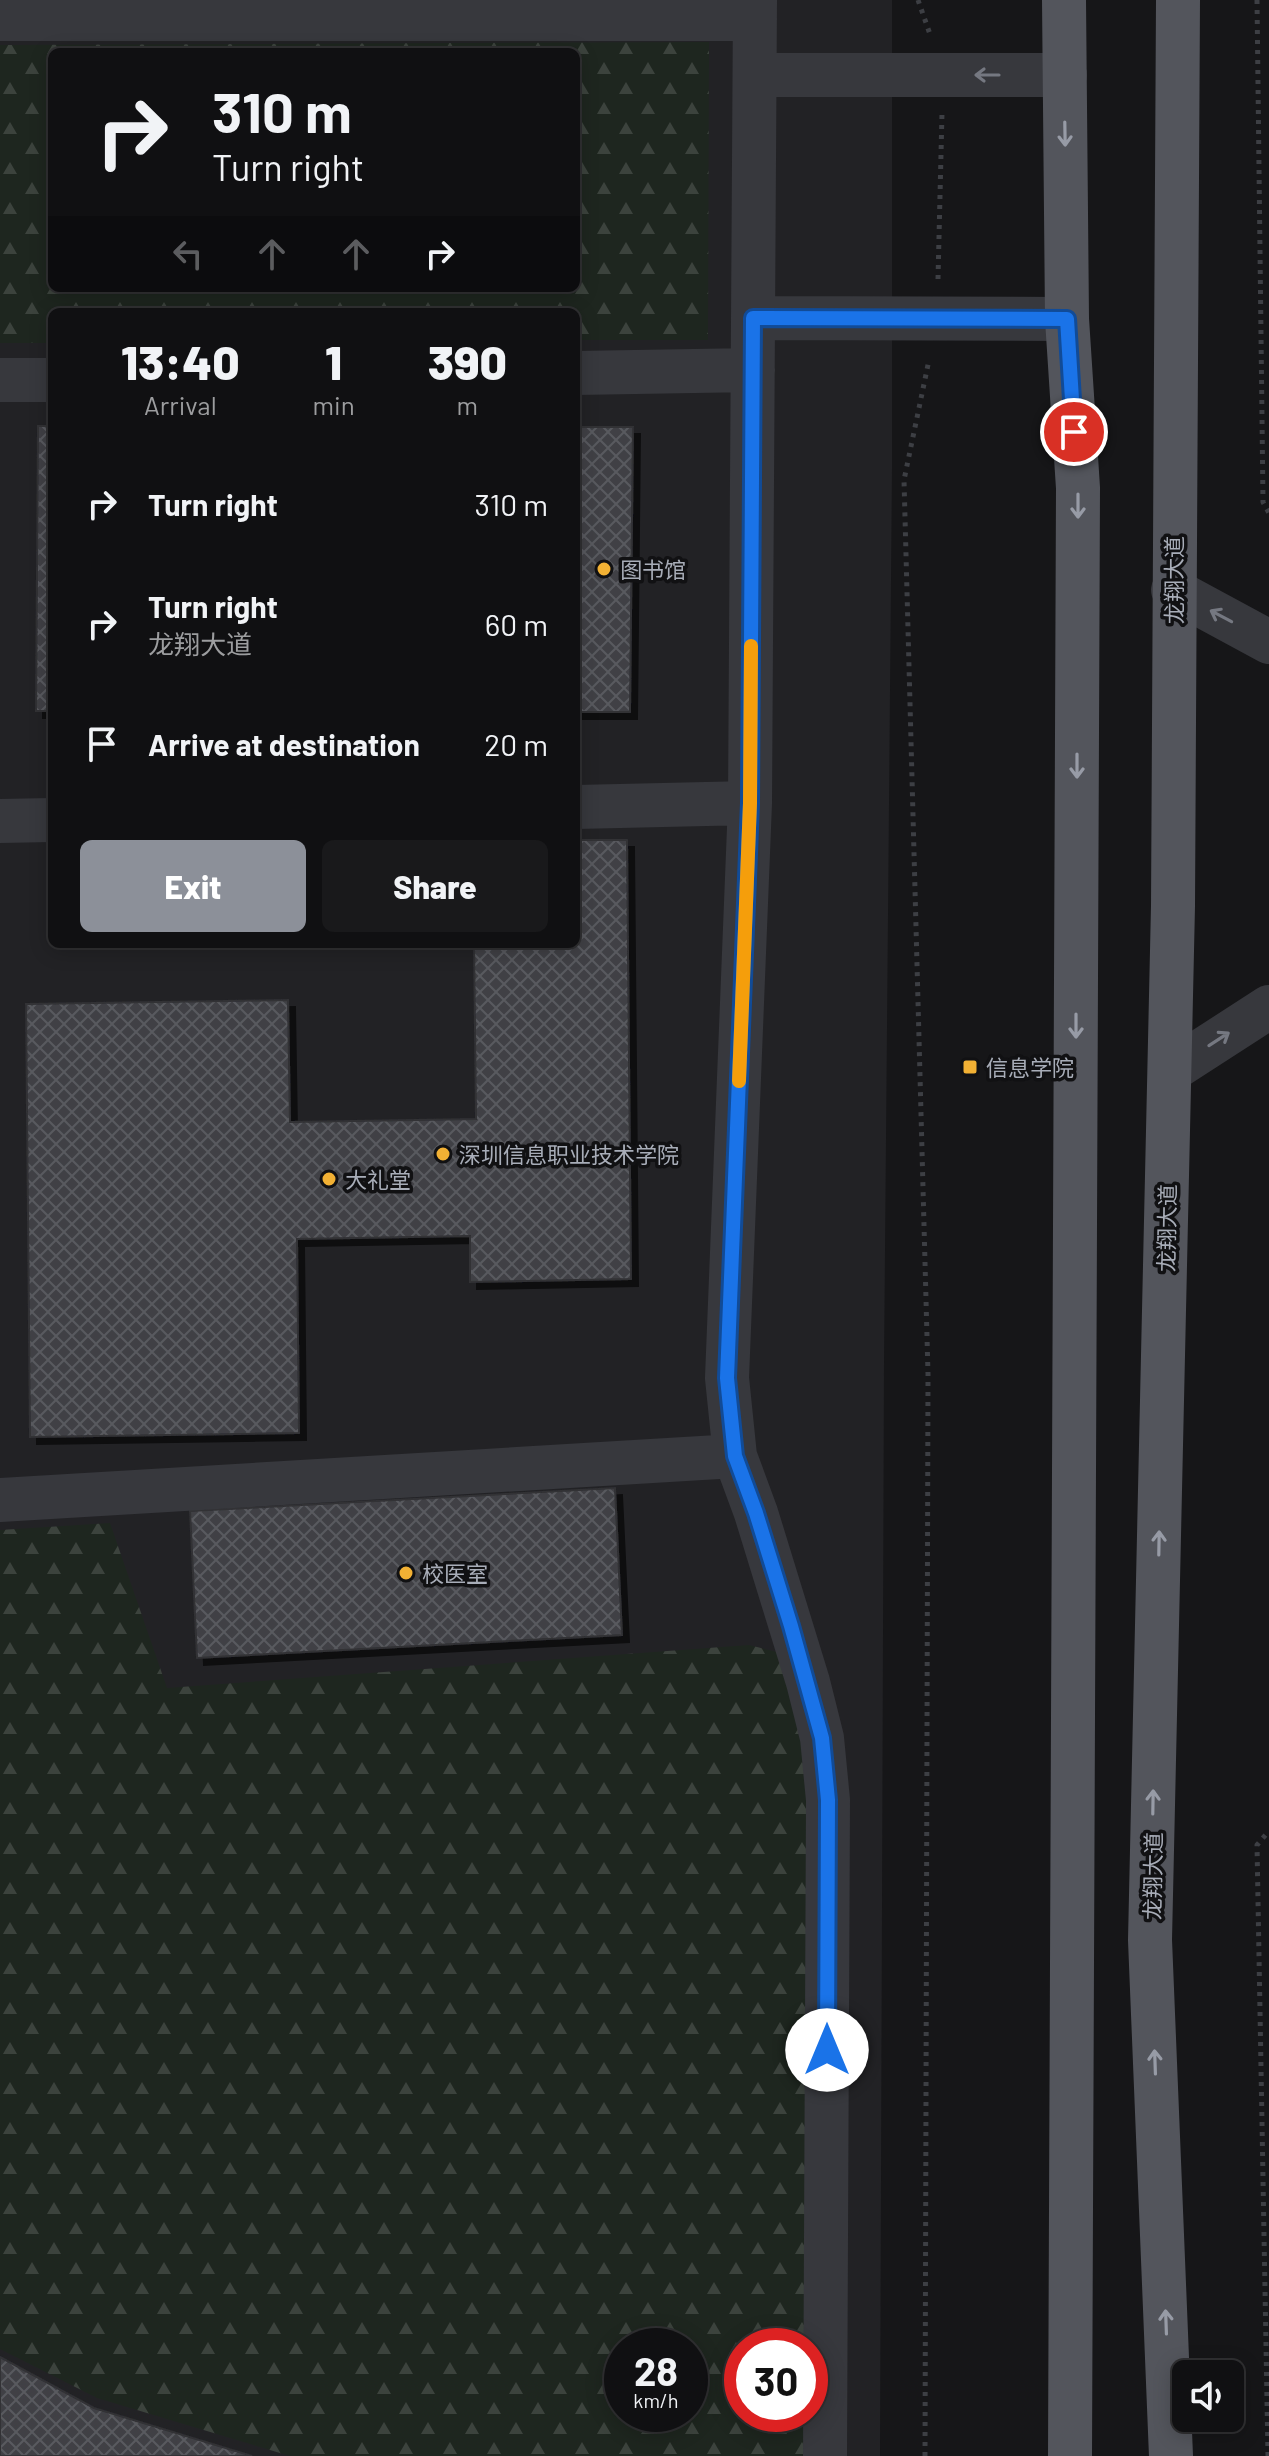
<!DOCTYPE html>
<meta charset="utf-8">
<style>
:root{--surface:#101012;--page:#19191b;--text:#f1f3f6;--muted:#9c9d9f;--line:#303032;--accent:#8c9099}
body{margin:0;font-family:Barlow,"Noto Sans SC",sans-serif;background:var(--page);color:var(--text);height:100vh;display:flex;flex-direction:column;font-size:30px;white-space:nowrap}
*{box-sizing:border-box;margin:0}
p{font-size:26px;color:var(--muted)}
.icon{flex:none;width:44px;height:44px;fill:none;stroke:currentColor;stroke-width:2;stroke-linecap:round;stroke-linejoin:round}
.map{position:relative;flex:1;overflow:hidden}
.panel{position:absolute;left:48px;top:308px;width:532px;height:640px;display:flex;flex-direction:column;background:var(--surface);border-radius:12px;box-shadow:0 4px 20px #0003,0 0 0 2px var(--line)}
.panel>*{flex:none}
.banner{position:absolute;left:48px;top:48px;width:532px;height:244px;border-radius:12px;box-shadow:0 4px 20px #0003,0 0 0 2px var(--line);background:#101012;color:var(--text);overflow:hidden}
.tools{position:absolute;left:1172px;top:2360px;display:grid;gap:16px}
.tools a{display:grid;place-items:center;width:72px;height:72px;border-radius:12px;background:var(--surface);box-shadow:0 4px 20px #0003,0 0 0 2px var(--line);font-size:40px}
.speed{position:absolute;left:604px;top:2328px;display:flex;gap:16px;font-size:40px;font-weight:700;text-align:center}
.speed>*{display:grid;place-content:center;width:104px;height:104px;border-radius:50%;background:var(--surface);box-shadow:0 4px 20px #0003,0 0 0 2px var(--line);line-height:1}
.speed small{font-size:20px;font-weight:400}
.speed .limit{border:12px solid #d22;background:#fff;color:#111}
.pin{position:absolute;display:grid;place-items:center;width:68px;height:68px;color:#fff;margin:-34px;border:4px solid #fff;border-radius:50%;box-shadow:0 2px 8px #0007}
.me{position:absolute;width:88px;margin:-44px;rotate:0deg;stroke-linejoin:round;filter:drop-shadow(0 0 6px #0008)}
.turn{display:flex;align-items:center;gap:28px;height:168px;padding:0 32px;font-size:36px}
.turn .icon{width:104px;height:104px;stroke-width:2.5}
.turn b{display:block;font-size:56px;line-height:68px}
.lanes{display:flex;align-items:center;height:76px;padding:0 32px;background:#0003;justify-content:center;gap:40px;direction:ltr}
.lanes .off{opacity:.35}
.eta{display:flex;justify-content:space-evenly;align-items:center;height:136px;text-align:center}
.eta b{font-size:48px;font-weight:800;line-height:56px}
.action{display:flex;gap:16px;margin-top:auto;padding:16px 32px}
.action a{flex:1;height:92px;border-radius:12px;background:var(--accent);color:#fff;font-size:32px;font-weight:800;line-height:92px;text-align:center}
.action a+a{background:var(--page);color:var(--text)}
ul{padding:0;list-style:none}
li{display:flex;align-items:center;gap:24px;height:120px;padding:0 32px}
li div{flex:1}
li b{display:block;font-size:30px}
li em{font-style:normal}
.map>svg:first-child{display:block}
.built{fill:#222225;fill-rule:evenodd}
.forest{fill:url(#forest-firs);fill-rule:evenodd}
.building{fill:url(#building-cross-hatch);stroke:#303034;stroke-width:2;filter:url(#shadow)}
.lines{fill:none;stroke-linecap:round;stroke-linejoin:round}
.path{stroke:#3d3f44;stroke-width:5;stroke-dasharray:4 6;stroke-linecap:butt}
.minor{stroke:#37383d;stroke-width:44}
.major{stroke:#53555c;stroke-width:44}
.oneway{stroke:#757881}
.oneway2{stroke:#979ba6}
.route-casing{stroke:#114b97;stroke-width:20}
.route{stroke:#1a73e8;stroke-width:14}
.slow{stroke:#f59e0b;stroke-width:14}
.poi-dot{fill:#f2b134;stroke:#111113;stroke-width:3}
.labels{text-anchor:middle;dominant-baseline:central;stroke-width:7;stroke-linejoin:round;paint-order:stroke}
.poi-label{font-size:22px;fill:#a8adb8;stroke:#111113;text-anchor:start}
.street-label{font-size:22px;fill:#a8adb8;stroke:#111113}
</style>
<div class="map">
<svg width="1269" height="2456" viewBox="0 0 1269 2456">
<defs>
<pattern id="forest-firs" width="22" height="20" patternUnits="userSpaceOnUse" patternTransform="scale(2)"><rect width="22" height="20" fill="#1e261f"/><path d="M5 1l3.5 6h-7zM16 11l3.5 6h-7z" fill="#3c433d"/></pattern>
<pattern id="building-cross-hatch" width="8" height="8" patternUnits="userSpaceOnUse" patternTransform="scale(2)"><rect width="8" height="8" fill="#404145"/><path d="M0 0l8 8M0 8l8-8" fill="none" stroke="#595a5e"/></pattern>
<filter id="shadow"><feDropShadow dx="7" dy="7" stdDeviation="0" flood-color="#0009"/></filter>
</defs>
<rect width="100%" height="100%" fill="#161618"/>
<path class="built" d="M0,0H892V469L884,1364L880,2456H0ZM52,52H576V288H52ZM52,312H576V944H52ZM622,2346H690V2414H622ZM742,2346H810V2414H742Z"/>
<path class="forest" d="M709,42L708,340H576V312H52V343H0V45ZM52,52H576V288H52Z
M110,1523L167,1688L749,1645L788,1655L810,1769L814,2456H290L97,2398L0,2349V1530ZM622,2346H690V2414H622ZM742,2346H810V2414H742Z"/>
<path class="building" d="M38,426H52V711H36Z
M576,427H633L630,712H576Z
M576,840H627L631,1279L470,1282V1236L297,1239L299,1433L30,1437L26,1004L288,1000L290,1122L476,1119L474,944H576Z
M615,1488L622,1635L197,1658L190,1511Z
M0,2357L94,2408L252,2456H0Z"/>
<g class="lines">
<path class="path" d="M918,0L931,37
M1257,0L1263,502L1269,513
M938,279L942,113
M925,2456L928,1374L904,480L929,360
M1268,2456L1257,1845L1269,1831"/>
<path class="minor" d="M755,0L750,803L727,1378L735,1456L756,1513L808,1682L822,1738L828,1800L825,2456
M0,19H755
M755,75H1065
M753,318L1067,319
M576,373L753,370
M0,380H52
M1173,590L1269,642
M576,807L750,803
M0,821L52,820
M1170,1071L1269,1007
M0,1500L735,1456"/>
<path class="major" d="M1064,0L1067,319L1078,488L1070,2456
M1171,2456L1150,1940L1173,906L1178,0"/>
</g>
<defs><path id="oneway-shaft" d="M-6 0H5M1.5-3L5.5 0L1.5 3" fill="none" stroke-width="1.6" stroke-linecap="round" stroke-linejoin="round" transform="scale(2)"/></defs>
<g class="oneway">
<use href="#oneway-shaft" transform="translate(987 75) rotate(180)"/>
<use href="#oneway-shaft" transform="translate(1221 616) rotate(-152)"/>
<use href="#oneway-shaft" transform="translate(1219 1039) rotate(-33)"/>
</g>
<g class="oneway2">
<use href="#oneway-shaft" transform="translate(1065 134) rotate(89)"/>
<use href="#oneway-shaft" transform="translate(1078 506) rotate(90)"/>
<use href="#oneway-shaft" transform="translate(1077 766) rotate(90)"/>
<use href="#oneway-shaft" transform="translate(1076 1026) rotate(90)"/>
<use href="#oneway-shaft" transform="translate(1159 1543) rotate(-89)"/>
<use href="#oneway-shaft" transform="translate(1153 1802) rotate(-89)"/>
<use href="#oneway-shaft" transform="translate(1155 2062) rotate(-92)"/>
<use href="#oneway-shaft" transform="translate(1166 2322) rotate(-92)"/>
</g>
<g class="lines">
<g class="route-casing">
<path id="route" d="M827,2050L828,1800L822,1738L791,1626L756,1513L735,1456L727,1378L750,803L753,318L1067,319L1074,432"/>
</g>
<use href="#route" class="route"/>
<path class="slow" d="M739,1081L750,803L751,646"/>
</g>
<g class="poi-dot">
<circle cx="604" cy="569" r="8"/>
<rect x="962" y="1059" width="16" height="16" rx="4"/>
<circle cx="443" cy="1154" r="8"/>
<circle cx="329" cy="1179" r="8"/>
<circle cx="406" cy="1573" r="8"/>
</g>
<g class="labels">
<g class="poi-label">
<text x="620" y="569">图书馆</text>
<text x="986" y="1067">信息学院</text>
<text x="459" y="1154">深圳信息职业技术学院</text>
<text x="345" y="1179">大礼堂</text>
<text x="422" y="1573">校医室</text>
</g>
<g class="street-label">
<text transform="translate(1173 580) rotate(-90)">龙翔大道</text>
<text transform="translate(1166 1228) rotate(-89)">龙翔大道</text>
<text transform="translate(1152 1876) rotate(-89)">龙翔大道</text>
</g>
</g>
</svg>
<div class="tools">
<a><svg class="icon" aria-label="sound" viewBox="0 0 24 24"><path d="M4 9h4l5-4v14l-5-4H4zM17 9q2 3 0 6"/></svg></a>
</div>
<div class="speed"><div>28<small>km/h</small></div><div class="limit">30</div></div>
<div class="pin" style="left:1074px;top:432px;background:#d93025"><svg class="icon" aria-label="arrive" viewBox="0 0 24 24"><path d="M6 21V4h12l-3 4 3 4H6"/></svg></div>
<svg class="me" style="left:827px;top:2050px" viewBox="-20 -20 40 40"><circle r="19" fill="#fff"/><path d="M0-13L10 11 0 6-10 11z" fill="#1a73e8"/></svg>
<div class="banner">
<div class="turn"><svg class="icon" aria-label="right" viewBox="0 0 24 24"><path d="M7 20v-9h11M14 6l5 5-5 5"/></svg><div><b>310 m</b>Turn right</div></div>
<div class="lanes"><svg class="icon off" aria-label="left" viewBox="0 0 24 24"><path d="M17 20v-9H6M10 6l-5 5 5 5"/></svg><svg class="icon off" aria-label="ahead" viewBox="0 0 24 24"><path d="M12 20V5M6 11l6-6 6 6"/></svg><svg class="icon off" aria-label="ahead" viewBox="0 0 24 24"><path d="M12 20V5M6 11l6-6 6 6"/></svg><svg class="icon" aria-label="right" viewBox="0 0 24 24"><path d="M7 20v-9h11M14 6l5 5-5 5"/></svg></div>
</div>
<section class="panel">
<div class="eta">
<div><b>13:40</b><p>Arrival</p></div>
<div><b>1</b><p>min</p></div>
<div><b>390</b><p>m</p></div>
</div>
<ul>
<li><svg class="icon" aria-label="right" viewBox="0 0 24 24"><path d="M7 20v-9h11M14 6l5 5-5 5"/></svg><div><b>Turn right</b></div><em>310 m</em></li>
<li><svg class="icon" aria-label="right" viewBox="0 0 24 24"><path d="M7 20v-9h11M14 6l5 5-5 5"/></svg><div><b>Turn right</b><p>龙翔大道</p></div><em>60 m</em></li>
<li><svg class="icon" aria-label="arrive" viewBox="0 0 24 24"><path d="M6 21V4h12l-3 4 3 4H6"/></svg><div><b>Arrive at destination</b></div><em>20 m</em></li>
</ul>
<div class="action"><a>Exit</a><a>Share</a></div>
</section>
</div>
